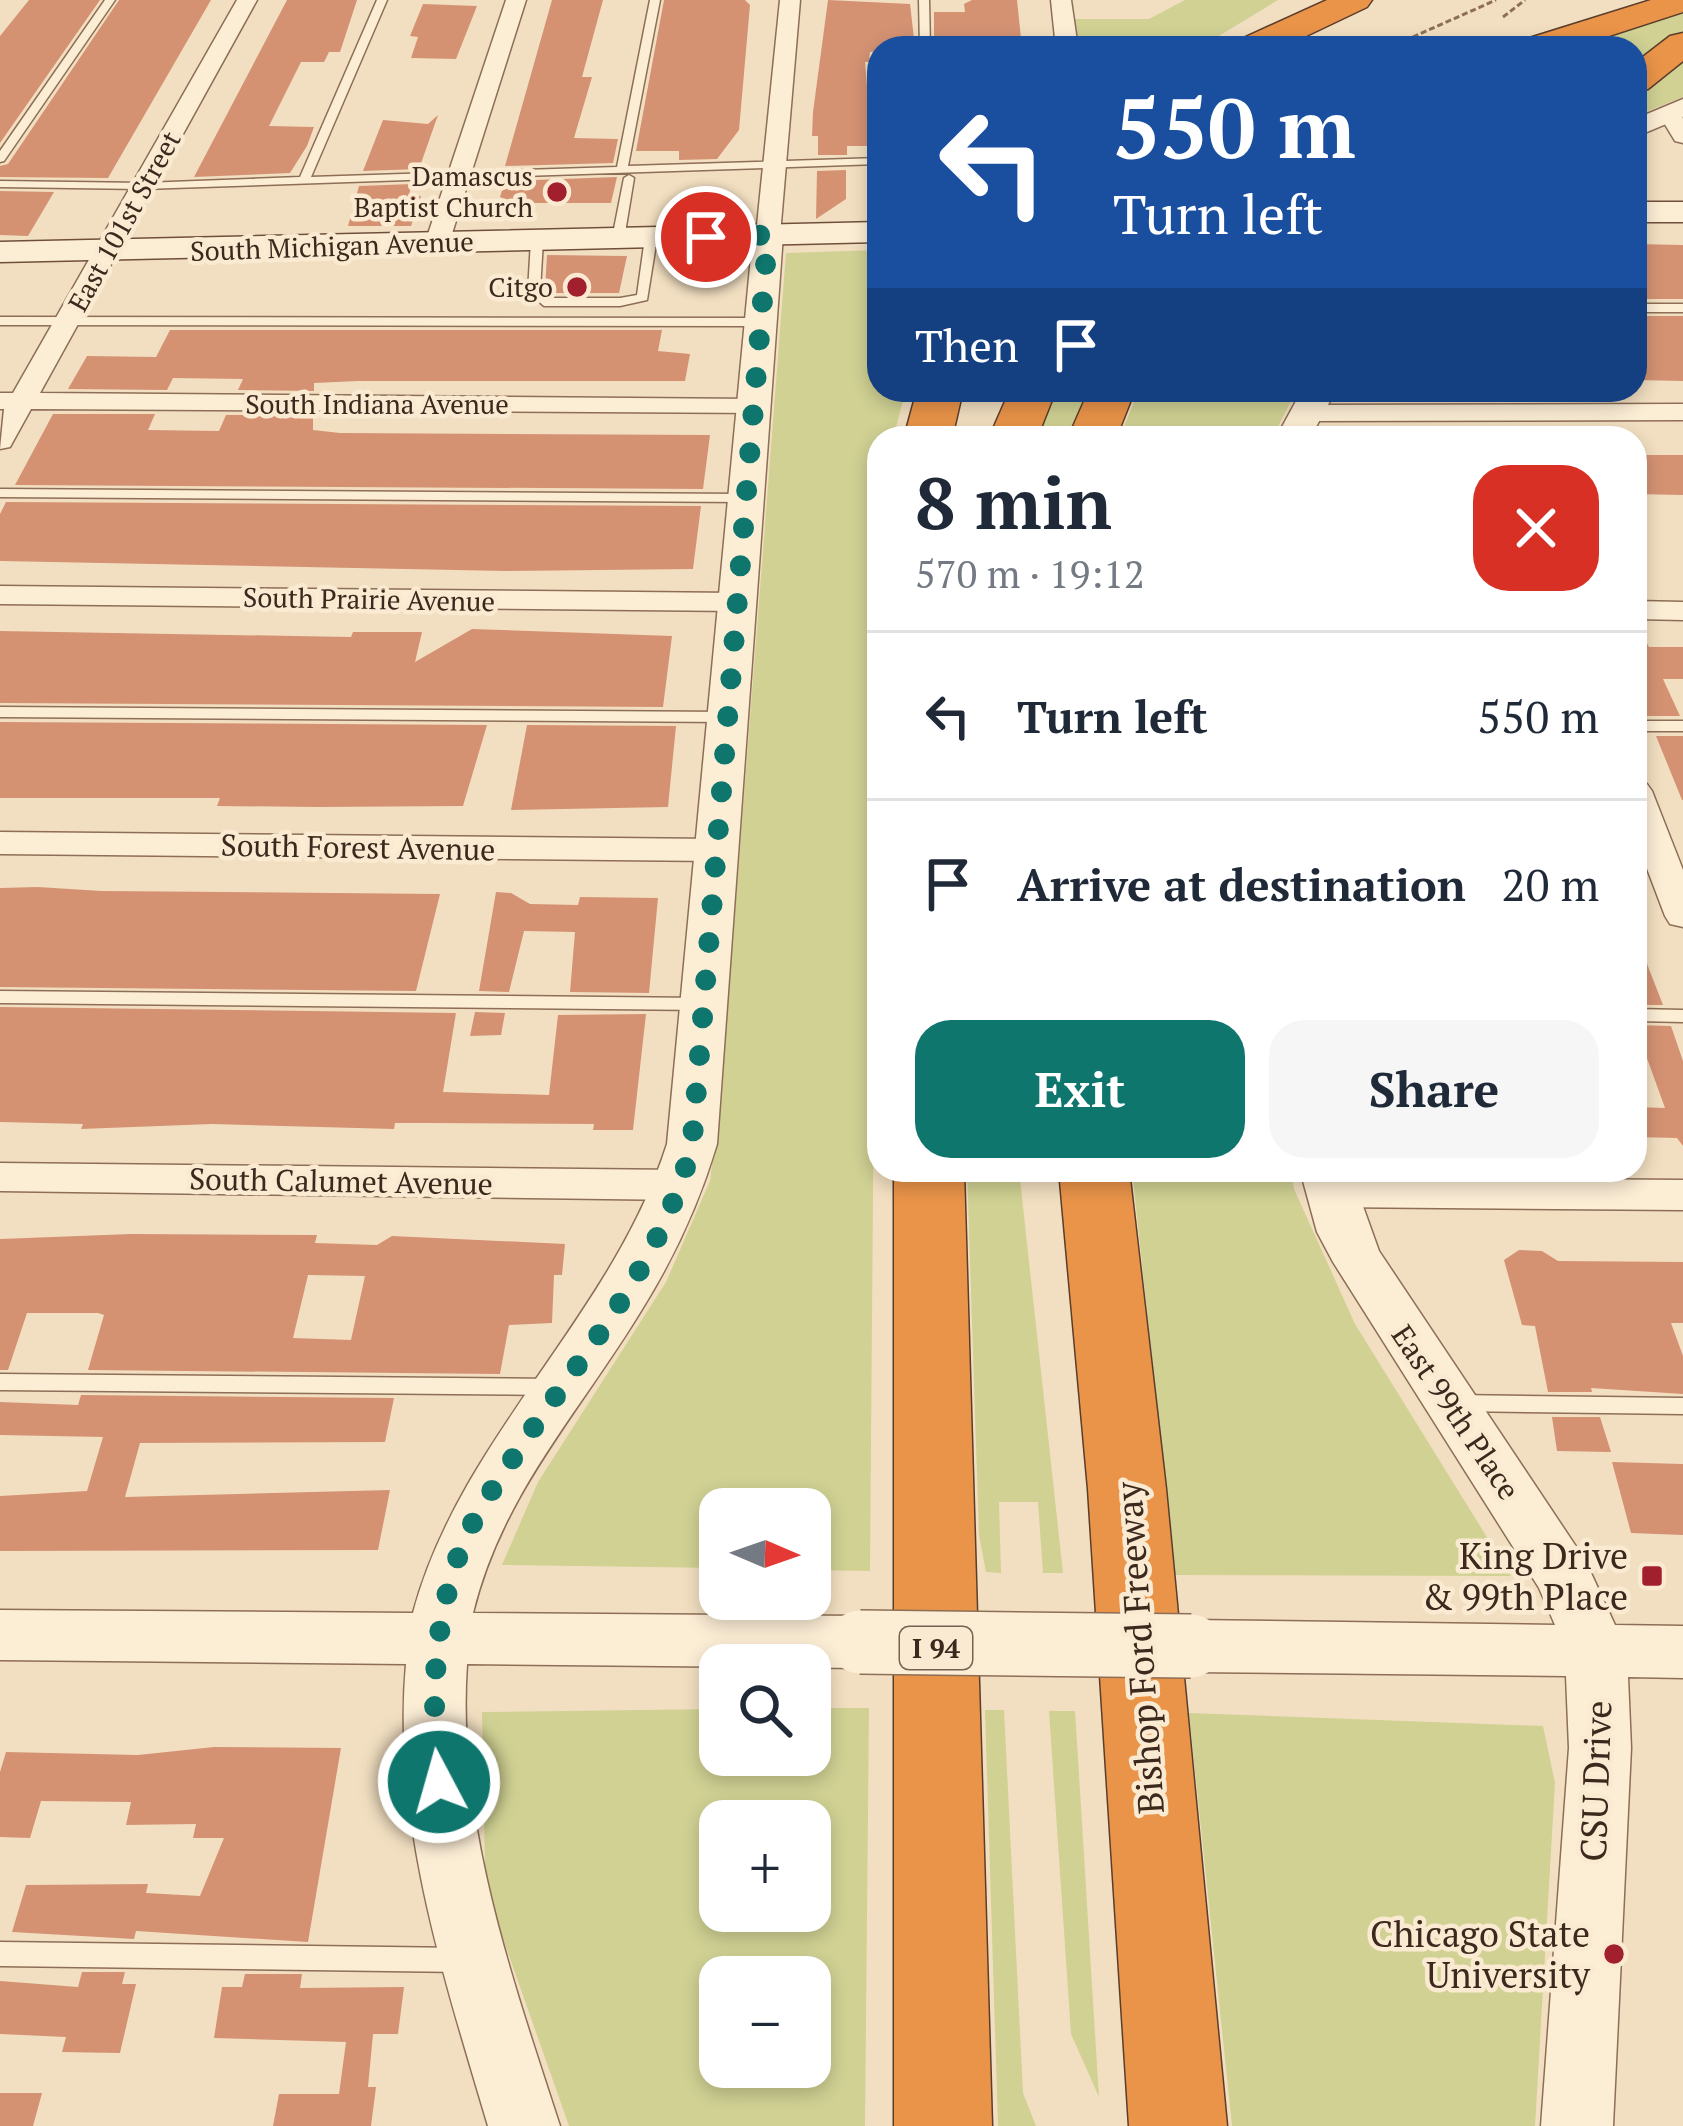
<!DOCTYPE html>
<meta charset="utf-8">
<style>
:root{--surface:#fff;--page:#f6f6f7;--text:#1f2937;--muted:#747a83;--line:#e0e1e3;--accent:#0f766e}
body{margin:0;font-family:"PT Serif",serif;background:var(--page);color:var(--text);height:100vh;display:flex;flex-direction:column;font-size:45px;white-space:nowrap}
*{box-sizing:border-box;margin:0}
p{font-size:39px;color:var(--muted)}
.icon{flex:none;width:66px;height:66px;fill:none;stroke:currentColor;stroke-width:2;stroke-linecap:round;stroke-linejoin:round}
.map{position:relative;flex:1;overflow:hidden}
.drawer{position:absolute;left:867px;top:426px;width:780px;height:756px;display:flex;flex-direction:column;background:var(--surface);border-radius:36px;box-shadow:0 6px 18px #0003}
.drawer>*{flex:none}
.top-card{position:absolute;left:867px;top:36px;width:780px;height:366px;border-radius:36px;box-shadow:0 6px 18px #0003;background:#1a4fa0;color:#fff;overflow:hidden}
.needle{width:78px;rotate:92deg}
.buttons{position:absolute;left:699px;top:1488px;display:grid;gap:24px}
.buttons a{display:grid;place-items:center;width:132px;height:132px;border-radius:24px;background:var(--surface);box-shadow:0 6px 18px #0003;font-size:60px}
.pin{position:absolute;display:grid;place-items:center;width:102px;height:102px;color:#fff;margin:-51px;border:6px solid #fff;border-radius:50%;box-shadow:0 3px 12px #0007}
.me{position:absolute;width:132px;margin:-66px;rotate:354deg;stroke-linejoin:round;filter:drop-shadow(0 0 9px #0008)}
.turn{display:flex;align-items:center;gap:42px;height:252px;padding:0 48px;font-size:54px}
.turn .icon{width:156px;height:156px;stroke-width:2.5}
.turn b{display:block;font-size:84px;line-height:102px}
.then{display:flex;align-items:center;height:114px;padding:0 48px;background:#0003;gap:24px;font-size:45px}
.round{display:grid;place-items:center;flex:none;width:126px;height:126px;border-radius:36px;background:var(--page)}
.summary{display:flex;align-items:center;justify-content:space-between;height:204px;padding:0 48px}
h1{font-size:72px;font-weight:600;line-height:90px}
.action{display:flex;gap:24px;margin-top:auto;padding:24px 48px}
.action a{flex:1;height:138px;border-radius:36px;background:var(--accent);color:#fff;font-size:48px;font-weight:600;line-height:138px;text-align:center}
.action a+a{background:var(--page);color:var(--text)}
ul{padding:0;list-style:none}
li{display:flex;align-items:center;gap:36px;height:168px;padding:0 48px;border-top:3px solid var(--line)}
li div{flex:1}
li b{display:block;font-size:45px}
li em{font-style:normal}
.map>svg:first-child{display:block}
.green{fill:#d0d193;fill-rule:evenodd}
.building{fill:#d49273;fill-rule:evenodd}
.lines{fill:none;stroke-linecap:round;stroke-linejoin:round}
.service-casing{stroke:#8d6e56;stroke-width:3}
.minor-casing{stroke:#8d6e56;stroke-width:3}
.tertiary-casing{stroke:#8d6e56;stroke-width:3}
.secondary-casing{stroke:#6f4f3a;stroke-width:3}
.motorway-casing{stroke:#5b3d2b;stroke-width:3}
.path{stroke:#8d6e56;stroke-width:3;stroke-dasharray:6 3;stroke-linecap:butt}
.service{fill:#fcedd5;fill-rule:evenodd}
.minor{fill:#fcedd5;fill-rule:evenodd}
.tertiary{fill:#fcedd5;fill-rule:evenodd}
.secondary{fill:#fcedd5;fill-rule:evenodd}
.motorway{fill:#ea9449;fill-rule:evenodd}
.tertiary-bridge-casing{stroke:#8d6e56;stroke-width:66;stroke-linecap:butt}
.tertiary-bridge{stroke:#fcedd5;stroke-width:63}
.route{stroke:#0f766e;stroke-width:21;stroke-dasharray:0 37.8}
.poi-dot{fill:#a2202d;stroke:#f9ead1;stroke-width:4.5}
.labels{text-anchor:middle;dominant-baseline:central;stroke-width:9;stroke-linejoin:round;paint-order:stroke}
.far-poi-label{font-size:27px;fill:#3c281c;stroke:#f9ead1;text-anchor:end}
.far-street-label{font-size:27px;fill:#3c281c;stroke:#f9ead1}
.shield{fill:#f9ead1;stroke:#756252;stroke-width:3}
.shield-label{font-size:27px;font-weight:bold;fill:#3c281c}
.street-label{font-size:30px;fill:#3c281c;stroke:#f9ead1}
.near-poi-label{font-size:36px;fill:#3c281c;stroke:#f9ead1;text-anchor:end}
.near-street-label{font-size:36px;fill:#3c281c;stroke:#f9ead1}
</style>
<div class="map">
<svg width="1683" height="2126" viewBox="0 0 1683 2126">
<rect width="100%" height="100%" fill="#f2dfc1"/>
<path class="green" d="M1185,0H1278L1199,48H1077L1073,19H1149Z
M1683,12V37L1635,71V48H1570Z
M1683,55V97L1635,116V94Z
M879,250V390H906L893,438H879L870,1571L810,1570V1509H720V1568L502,1565L538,1482L666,1282L710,1181L722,1081L786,253Z
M1054,390H1089L1066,438H1034Z
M1139,390H1297L1272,438H1119Z
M967,1170H1019L1063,1573H1043L1038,1502H999L1001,1573L986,1572L979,1535Z
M1132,1170H1291L1294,1189L1355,1324L1511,1576L1175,1575Z
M810,1708H869L865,2126H569L501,1933L485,1869L482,1712L720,1709V1755H810ZM720,1821H810V1911H720ZM720,1977H810V2067H720Z
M985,1710H1004L1023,2093L1036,2126H998Z
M1049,1711H1075L1099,2097L1071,2034Z
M1189,1713L1543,1726L1555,1783L1535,2126H1232Z"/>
<path class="building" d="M29,0H100L0,143V36Z
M119,0H211L108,178L0,177V166L8,164Z
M287,0H357L340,52H329L324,62H301L269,126L314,127L307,146L290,173L194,177Z
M552,0H603L582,77H592L574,138L618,139L613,163L505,166Z
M664,0H745L750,5L739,130L717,159L679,160V151H636Z
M828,0L910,4L915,47L870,52L869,62H865L872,146H847V155H818V136H812L813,112Z
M972,0H1017L1022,48L934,47V12H965L964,4Z
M423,4L477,6L456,59L411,58L418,37L410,36Z
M438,115L419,169L363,171L383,120L428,124Z
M846,170V199L816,219L817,171Z
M617,177L611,203H514L500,197L505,181Z
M413,184L408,196H421L411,226H348L359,186Z
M0,191L54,192L28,236L0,235Z
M1635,244L1683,245V299H1635Z
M547,255L627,256L619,293H549L545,289Z
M1635,316H1683V381L1635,380Z
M170,330H662L658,351L690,354L685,381H358L314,383V391L238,390L243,379L173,378L167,390L68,389L87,356L156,357Z
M53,414H155L148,430L219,431L226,415H313V430L340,433L710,435L703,489L15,485Z
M1635,455H1683V495L1635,494Z
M6,502L701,506L693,569L506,571L0,561V514Z
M1635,623L1649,647H1683V679H1663L1680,716H1647L1635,688Z
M472,629L672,636L663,707L0,703V631L351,637L353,632H422L415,662Z
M0,722L487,725L463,806L316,807L217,806L220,798H0Z
M527,725L676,726L668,807L511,810Z
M1656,736H1683V800H1682Z
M38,887L101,891L440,894L416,991L0,987V888Z
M496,892L511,893L530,904L578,905L580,897L658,898L649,993L570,992L575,932L524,931L509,992L479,991Z
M1635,938H1637L1663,1005H1635Z
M0,1007L456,1013L443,1092L549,1095L558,1015L646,1014L633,1130H593L594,1124L430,1123H395L394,1129L212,1124L81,1129L83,1124L0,1122Z
M475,1012L505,1013L501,1035L470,1036Z
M1635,1025L1671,1026L1683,1061V1146L1677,1138L1635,1137V1107L1665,1108Z
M131,1234L317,1235L315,1243L377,1245L392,1236L565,1244L562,1275H554L552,1323L509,1325L500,1374L88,1370L104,1315L98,1313H27L8,1370H0V1239ZM308,1275L365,1276L351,1340L293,1338Z
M1519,1250L1542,1251L1558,1261L1683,1262V1323H1671L1683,1356V1394L1591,1388L1592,1392H1548L1535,1326L1522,1325L1504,1260Z
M81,1395L394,1398L385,1442L140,1443L125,1497L390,1490L378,1550L0,1551V1496L87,1491L103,1437L0,1435V1402L78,1405Z
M1552,1417H1600L1611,1452L1557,1451Z
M1612,1462L1683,1464V1535L1631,1533Z
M214,1747L341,1748L308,1942L136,1931L134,1939L12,1932L26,1885L148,1884L146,1893L200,1896L224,1838H193L196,1824L126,1825L131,1802L41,1801L30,1838L0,1837V1772L6,1752L138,1755Z
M82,1972H125L122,1984H136L120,2053L62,2052L66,2037L0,2034V1981L78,1987Z
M245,1974H302L300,1988L404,1987L398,2034H373L368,2087H376L371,2126H273L279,2094H339L346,2042L214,2038L222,1987H242Z
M0,2093H42L33,2126H0Z"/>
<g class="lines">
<g class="service-casing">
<path id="service" d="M105,0H115L4,161L0,162V151Z
M377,0H387L311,177L617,167L650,0H660L628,166L879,158V164L143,189L0,187V181L143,183L300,177Z
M919,0H929L930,48H920Z
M629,175L634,178L624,239L618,242L612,239L624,178Z
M651,235L657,238L647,300L620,306H544L528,292L531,240L537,237L543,240L540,291L547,298H620L637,295L645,238Z
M1635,304H1683V312H1635Z
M0,317L759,318L765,322L759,326L0,325Z
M0,489L746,494L753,498L746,502L0,497Z
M0,707L728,712L736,717L728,722L0,717Z
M1635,721H1683V731H1635Z
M0,991L703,998L712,1004L703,1010L0,1003Z
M1635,1009L1683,1010V1022L1635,1021Z
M0,1374L555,1379L562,1381L565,1387L562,1393L555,1395L0,1390Z
M1456,1395L1683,1398V1414L1456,1411L1449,1409L1446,1403L1449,1397Z
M0,1942L463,1948L472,1952L476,1960L472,1968L463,1972L0,1966Z"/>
</g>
<g class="minor-casing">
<path id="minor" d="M237,0H257L40,393L754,399L764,401L768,407L764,413L31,409L10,447L0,449L4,409H0V393H13Z
M506,0H526L449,243L446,248H428L425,243Z
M780,0H800L780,235L768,242L756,235Z
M1051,0H1071L1078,48H1056Z
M1669,106L1683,118V143L1675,141L1658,113Z
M1683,404V420L1306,421L1292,413L1306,405Z
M0,586L737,593L752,602L737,611L0,604Z
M1635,601L1683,602V620L1635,619Z
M1635,781L1647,784L1652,791L1683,870V927L1670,924L1665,916L1635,837Z
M0,832L716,839L728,842L734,850L728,858L716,861L0,854Z
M0,1163L682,1170L697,1175L703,1185L697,1195L682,1200L0,1191Z
M1329,1177L1683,1180V1210L1329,1207L1314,1202L1308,1192L1314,1182Z"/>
</g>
<g class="tertiary-casing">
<path id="tertiary" d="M1683,99V117L1635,137V119Z
M768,226L783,235L717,1144C699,1204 674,1258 641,1311C579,1413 502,1494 473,1613L860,1616L881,1624L890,1642L881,1660L860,1668L467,1664C456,1822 512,1978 560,2126H488C444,1977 392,1821 406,1664L0,1660V1610L413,1613C460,1437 612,1317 667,1144L753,235Z
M1302,390H1336L1310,438H1276Z
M1300,1170H1350L1379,1251L1585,1560L1615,1625L1683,1626V1678L1628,1677L1631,1748L1613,2126H1541L1569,1748L1566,1676L1191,1672L1170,1664L1161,1646L1170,1628L1191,1620L1555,1625L1539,1588L1333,1262L1317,1232Z"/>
</g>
<g class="secondary-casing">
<path id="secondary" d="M1635,202H1683V222H1635Z
M879,222V242L0,262V242Z"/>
</g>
<g class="motorway-casing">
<path id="motorway" d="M1327,0H1372L1367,7L1281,48H1234L1239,40Z
M1651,0H1683V12L1572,48H1518L1523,40Z
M1683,33V61L1648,89L1635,92V63L1670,36Z
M917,390H963L952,438H904Z
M1010,390H1056L1037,438H989Z
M1089,390H1135L1116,438H1068Z
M894,1170H964L992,2126H894Z
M1059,1170H1129L1166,1489L1227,2126H1129L1088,1489Z"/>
</g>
<path class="path" d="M1503,17L1525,0
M1388,48L1496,0"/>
<use href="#service" class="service"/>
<use href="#minor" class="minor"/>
<use href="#tertiary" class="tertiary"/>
<use href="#secondary" class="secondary"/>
<use href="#motorway" class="motorway"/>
<g class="tertiary-bridge-casing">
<path id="tertiary-bridge" d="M860,1642L1191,1646"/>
</g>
<use href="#tertiary-bridge" class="tertiary-bridge"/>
</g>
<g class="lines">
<path class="route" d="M439,1782C430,1703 433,1614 465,1539C478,1509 499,1480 517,1452C583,1353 663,1262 692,1144L768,235L706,237"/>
</g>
<g class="poi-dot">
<circle cx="557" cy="192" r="12"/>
<circle cx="577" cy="287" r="12"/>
<rect x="1640" y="1564" width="24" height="24" rx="6"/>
<circle cx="1614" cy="1954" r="12"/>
</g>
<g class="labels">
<g class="far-poi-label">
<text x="533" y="176">Damascus<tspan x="533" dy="31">Baptist Church</tspan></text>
<text x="553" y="287">Citgo</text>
</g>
<g class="far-street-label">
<text transform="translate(124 221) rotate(-61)">East 101st Street</text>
<text transform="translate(332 246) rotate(-2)">South Michigan Avenue</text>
<text x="377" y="404">South Indiana Avenue</text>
<text transform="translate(369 599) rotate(1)">South Prairie Avenue</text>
</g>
<rect class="shield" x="900" y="1627" width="72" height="42" rx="9"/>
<g class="shield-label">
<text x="936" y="1648">I 94</text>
</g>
<g class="street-label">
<text transform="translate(358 847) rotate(1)">South Forest Avenue</text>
<text transform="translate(341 1181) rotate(1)">South Calumet Avenue</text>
<text transform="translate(1456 1412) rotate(56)">East 99th Place</text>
</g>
<g class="near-poi-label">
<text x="1628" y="1555">King Drive<tspan x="1628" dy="41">&amp; 99th Place</tspan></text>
<text x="1590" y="1933">Chicago State<tspan x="1590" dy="41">University</tspan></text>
</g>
<g class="near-street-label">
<text transform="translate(1139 1648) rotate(-94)">Bishop Ford Freeway</text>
<text transform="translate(1595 1781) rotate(-88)">CSU Drive</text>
</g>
</g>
</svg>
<div class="buttons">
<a><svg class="needle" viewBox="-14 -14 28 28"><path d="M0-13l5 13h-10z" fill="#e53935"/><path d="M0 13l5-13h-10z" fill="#747a83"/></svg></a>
<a><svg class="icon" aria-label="search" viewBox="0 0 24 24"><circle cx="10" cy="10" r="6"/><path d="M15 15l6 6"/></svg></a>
<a>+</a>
<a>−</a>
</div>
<div class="pin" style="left:706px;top:237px;background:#d93025"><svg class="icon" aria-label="arrive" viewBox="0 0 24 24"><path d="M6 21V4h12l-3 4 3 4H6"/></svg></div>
<svg class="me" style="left:439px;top:1782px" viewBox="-20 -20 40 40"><circle r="17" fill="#0f766e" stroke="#fff" stroke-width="3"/><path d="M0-11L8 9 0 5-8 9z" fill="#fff"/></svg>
<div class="top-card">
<div class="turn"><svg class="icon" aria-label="left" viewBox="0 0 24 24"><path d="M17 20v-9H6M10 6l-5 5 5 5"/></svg><div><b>550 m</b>Turn left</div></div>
<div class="then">Then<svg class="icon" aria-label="arrive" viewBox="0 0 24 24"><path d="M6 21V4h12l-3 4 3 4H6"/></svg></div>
</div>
<section class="drawer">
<div class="summary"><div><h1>8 min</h1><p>570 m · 19:12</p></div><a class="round" style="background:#d93025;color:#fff"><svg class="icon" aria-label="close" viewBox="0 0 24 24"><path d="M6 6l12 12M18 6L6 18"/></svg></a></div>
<ul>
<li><svg class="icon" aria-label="left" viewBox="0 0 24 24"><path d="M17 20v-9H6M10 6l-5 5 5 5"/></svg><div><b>Turn left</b></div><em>550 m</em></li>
<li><svg class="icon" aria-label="arrive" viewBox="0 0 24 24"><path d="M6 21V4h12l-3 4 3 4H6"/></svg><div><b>Arrive at destination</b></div><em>20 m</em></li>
</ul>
<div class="action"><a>Exit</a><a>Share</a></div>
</section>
</div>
